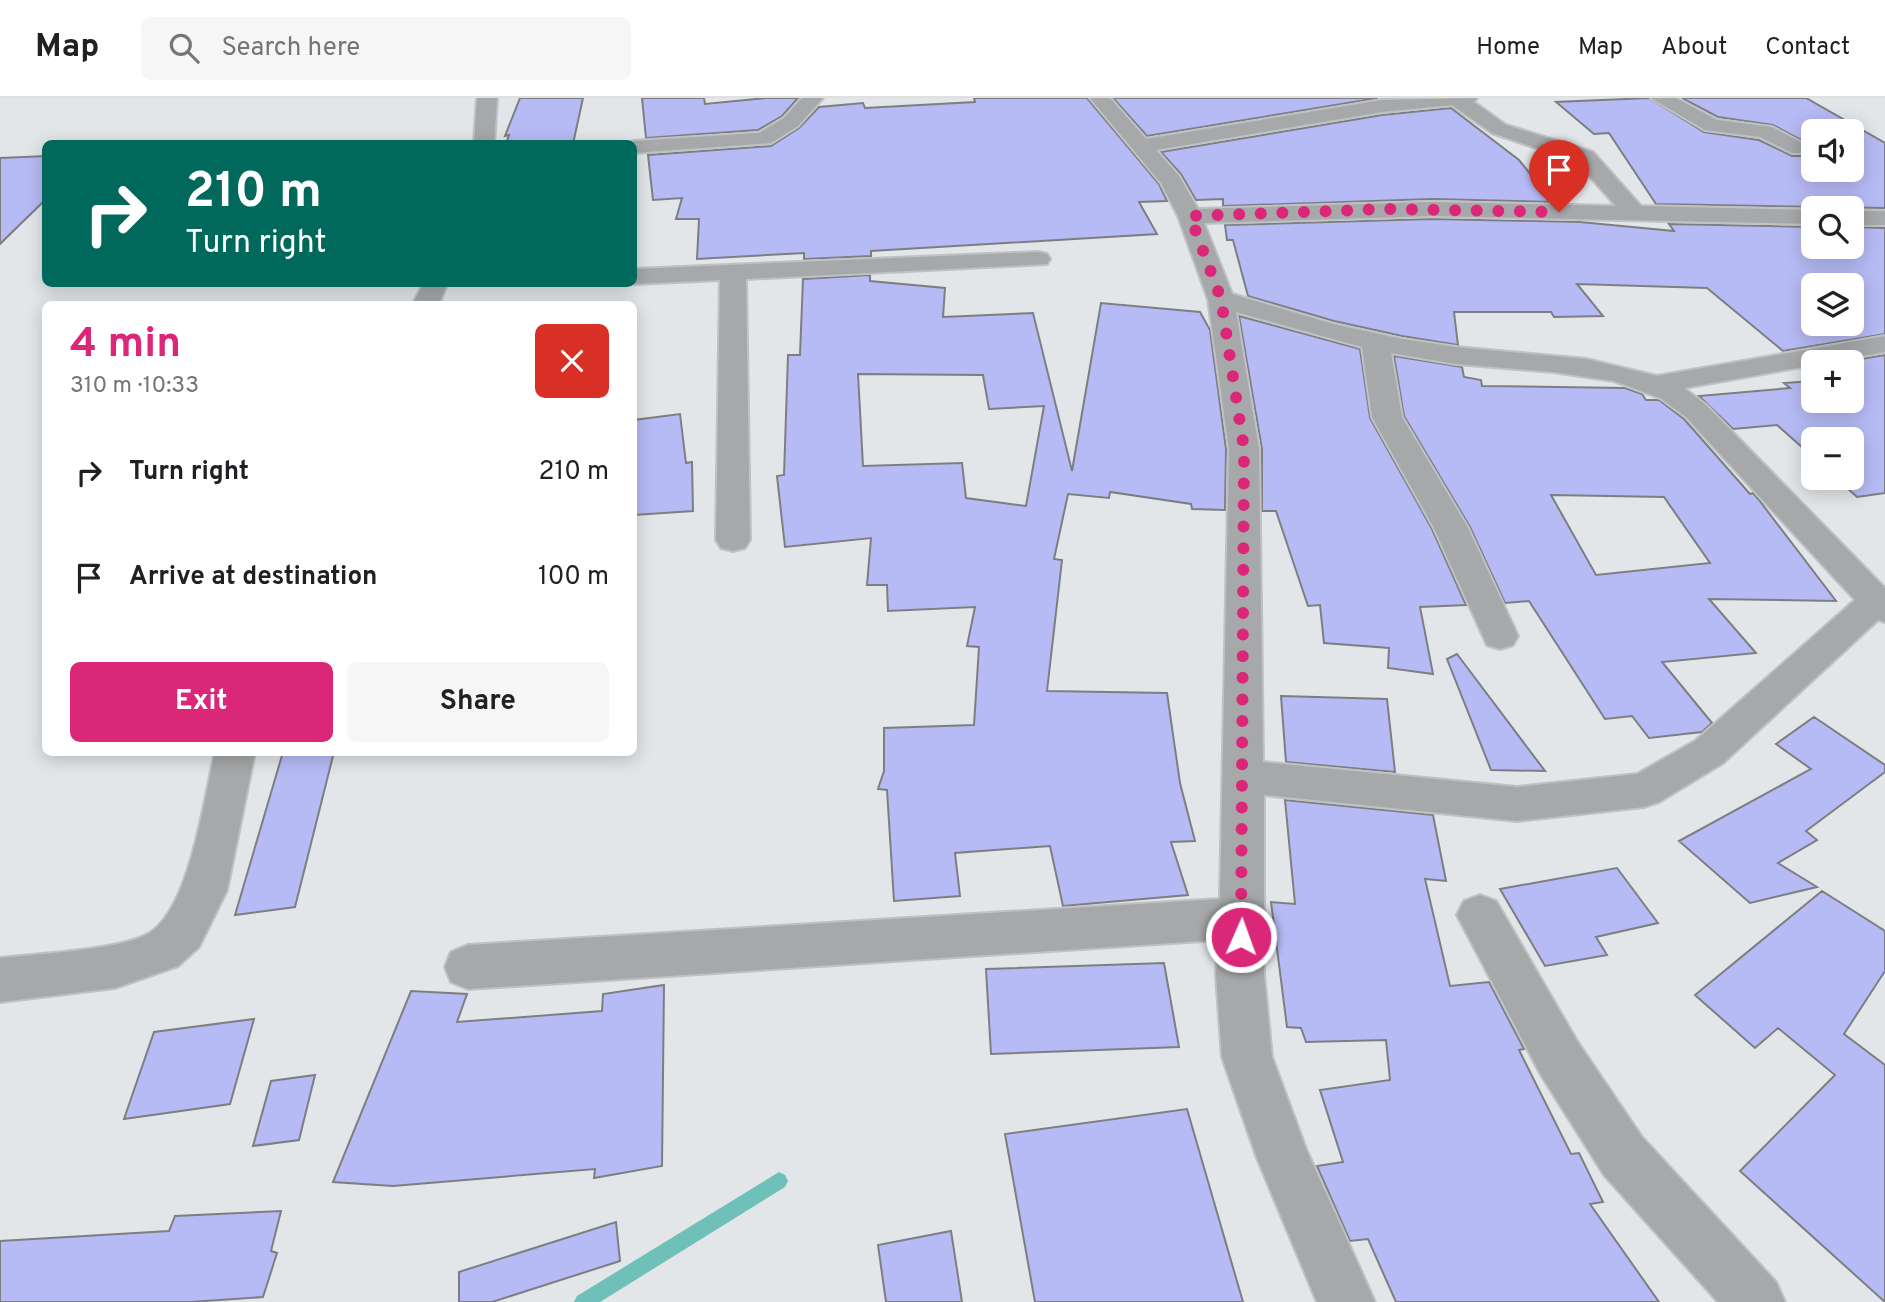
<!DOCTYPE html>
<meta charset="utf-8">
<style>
:root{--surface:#fff;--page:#f6f6f6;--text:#202124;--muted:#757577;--line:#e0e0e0;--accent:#db2777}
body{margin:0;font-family:Overpass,sans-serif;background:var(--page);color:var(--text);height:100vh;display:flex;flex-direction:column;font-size:26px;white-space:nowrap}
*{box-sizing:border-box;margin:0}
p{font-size:23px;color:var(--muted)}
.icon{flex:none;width:38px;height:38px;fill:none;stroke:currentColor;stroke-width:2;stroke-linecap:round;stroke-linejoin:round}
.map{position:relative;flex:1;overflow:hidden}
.details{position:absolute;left:42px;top:203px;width:595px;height:455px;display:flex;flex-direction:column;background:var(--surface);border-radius:10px;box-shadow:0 4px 18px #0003}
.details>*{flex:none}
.banner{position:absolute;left:42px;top:42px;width:595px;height:147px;border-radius:10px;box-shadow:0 4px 18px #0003;background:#00695c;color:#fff;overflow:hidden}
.tools{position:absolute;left:1801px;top:21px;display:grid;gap:14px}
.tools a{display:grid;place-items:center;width:63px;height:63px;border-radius:10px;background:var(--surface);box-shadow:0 4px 18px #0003;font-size:35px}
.pin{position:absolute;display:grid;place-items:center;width:60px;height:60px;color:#fff;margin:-72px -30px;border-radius:50% 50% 50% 0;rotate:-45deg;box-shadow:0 0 7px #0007}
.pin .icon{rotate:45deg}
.me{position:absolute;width:77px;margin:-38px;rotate:2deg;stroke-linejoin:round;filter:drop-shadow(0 0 5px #0008)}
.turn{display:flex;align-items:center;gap:24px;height:147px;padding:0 28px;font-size:32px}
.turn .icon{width:91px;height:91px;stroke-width:2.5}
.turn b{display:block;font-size:49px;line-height:60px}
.round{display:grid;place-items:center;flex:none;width:74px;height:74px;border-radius:10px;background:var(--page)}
.overview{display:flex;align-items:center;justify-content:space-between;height:119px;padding:0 28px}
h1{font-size:42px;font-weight:700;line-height:52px;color:var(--accent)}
.button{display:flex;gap:14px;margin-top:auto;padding:14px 28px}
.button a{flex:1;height:80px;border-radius:10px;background:var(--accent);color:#fff;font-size:28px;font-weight:700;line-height:80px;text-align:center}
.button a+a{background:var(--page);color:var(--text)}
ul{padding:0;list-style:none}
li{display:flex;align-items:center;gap:21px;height:105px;padding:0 28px}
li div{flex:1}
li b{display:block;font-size:26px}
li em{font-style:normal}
header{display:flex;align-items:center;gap:42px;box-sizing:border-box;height:98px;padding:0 35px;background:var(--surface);border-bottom:2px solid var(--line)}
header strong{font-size:33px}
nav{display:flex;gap:38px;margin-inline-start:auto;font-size:24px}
.search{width:490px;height:63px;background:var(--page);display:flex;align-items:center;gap:18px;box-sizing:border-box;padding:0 24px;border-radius:10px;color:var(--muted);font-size:26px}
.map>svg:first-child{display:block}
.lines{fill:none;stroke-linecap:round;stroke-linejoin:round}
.stream{fill:#6ec0b8;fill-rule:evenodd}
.building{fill:#b7bbf5;stroke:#7e7e82;stroke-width:2;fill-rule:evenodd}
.street-casing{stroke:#bec2c4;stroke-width:4}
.street{fill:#a6a8a9;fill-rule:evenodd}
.route{stroke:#db2777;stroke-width:12;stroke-dasharray:0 21.6}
</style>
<header>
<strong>Map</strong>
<div class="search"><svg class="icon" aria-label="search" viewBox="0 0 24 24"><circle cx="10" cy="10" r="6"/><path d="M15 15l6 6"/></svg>Search here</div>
<nav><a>Home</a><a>Map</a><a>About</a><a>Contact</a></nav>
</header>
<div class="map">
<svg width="1885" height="1204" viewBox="0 0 1885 1204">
<rect width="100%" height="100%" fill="#e2e6e9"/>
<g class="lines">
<path class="stream" d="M779,1074L785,1077L788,1083L785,1089L600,1204H574L577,1198Z"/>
</g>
<path class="building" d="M520,0H583L573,46H506L509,37L505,38Z
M642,0H704L705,6L766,0H798L782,18L758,32L646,40Z
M974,0H1087L1159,86L1167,103L1139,104L1157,136L871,153V158L804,161V155L697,161L699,121H676L682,100L653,102L648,57L771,48L799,30L819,9L863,5L865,10L975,4Z
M1113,0H1378L1147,38Z
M1649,0L1704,34L1759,42L1792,58H1806L1813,51L1807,45L1773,27L1718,19L1682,0H1806L1885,45V110L1656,106L1609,35L1594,36L1556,4ZM1813,33H1852V72H1813Z
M1451,10L1519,62L1553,104L1432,101L1223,108V101L1196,102L1181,76L1161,54L1382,17Z
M46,58V101L0,146V60Z
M1432,121L1580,124L1674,133L1669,126L1813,129V149H1852V129L1885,130V236L1783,253L1707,190L1577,186L1603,218L1554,219L1551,214H1454L1458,247L1402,238L1334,223L1248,198L1233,142H1227L1225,127ZM1813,187H1852V226H1813Z
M870,177V183L945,190L943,219L1033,215L1072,373L1101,205L1200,214L1210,232L1226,351L1225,412L1192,411L1191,406L1110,394L1109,400L1068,396L1054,461L1062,462L1047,593L1167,595L1180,685L1195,743L1171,744L1188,797L1063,808L1050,748L955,755L960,798L894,803L887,692L878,691L884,673V630L974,627L979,549L967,548L975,509L888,513L887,487H867L871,440L785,449L777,378L784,377L788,257H800L803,181ZM858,276L983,277L989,311L1044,308L1026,408L966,400L962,365L863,368Z
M1239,218L1360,251L1370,320L1432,431L1466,507L1420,509L1433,576L1388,570L1389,550L1324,545L1320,507L1308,508L1276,413H1262V351Z
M1885,257V395L1857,399L1836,380H1852V341H1813V359L1777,327L1733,331L1699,298L1790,290L1784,285L1813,283V303H1852V264H1843Z
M1394,258L1462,269L1464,279L1481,282L1482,288L1625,290L1642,296L1646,302H1659L1684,321L1750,396L1753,395L1759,402L1836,503L1709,501L1756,555L1662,564L1712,625L1702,634L1649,640L1632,618L1605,621L1529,503L1505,505L1470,429L1404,318ZM1551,397L1664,399L1710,465L1596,477Z
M680,316L686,365L692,364L693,413L634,417V322Z
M1457,556L1545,673L1491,672L1447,561Z
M1281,598L1387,601L1395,674L1286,664Z
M1814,619L1885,667V674L1806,733L1817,742L1778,765L1817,789L1750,805L1679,743L1811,671L1776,646Z
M283,654H334L295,809L235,817Z
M1285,702L1433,717L1446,783L1425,781L1450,888L1489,884L1524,951L1519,952L1571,1056L1579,1055L1603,1104L1590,1106L1659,1204H1396L1368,1141L1350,1143L1317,1068L1343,1064L1320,992L1390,982L1386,942L1306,944L1301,930L1287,929L1271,804L1295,806Z
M1617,770L1658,825L1596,839L1607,857L1545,868L1500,791Z
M1822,793L1885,833V873L1844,936L1885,967V1204L1740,1073L1835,977L1778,930L1755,950L1695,897Z
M1164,865L1179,949L991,956L986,871Z
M664,887L662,1068L594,1080L595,1071L393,1088L333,1084L411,893L467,896L457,924L602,913L603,896Z
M254,921L230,1006L124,1021L154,934Z
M315,977L299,1042L253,1048L271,983Z
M1187,1011L1243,1204H1035L1005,1036Z
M281,1113L271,1153L277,1155L263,1199L191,1204H0V1143L169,1133L175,1118Z
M616,1124L620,1163L492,1204H459V1174Z
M951,1133L962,1204H886L878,1147Z"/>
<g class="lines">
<g class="street-casing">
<path id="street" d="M477,0H497L494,46H474Z
M802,0H823L798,28L771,45L634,55V46H626L634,43L759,35L784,20Z
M1090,0H1110L1146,41L1382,2L1477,0L1474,4L1506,27L1593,54L1641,108L1813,112V126L1432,118L1204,125L1232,196L1333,226L1402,241L1456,249L1586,261L1657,278L1885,238V254L1829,264H1813V267L1684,290L1706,307L1885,490V524L1878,522L1723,665L1659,704L1644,709L1517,723L1264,697V877L1272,959L1306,1051L1375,1204H1317L1257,1060L1222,959L1216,877L1218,842L468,891L451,884L445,869L451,854L468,847L1220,801L1229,351L1208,201L1178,118L1161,85ZM1452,7L1492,35L1577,64L1616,108L1432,104L1198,111L1179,78L1156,52L1382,14ZM1236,214L1362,249L1372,319L1434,430L1487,547L1500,551L1513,547L1518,538L1468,430L1402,319L1391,255L1456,266L1553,274L1614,283L1660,300L1686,319L1855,502L1695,643L1637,676L1517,689L1263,664L1259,351Z
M1651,0H1676L1717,22L1772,29L1806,47L1810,51L1806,55H1792L1760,39L1705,32Z
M1852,113H1885V127H1852Z
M1038,154L1047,156L1050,161L1047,166L746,181L750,442L745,450L733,453L721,450L716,442L720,182L634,186V171Z
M423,186H447L439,206H413Z
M215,654H255L227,792L199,849L178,868L115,890L0,904V860C36,856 119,852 148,836C190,812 204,701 215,654Z
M1480,797L1496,803L1577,943L1642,1039L1776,1184L1785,1204H1718L1604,1077L1541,977L1457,817L1464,803Z"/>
</g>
<use href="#street" class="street"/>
</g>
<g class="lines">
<path class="route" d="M1241,839L1244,351L1221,201L1190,118L1386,111L1559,114"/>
</g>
</svg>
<div class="tools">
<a><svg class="icon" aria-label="sound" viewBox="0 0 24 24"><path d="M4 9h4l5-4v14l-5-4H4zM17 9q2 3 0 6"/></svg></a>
<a><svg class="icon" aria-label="search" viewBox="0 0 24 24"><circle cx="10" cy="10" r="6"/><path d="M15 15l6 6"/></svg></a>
<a><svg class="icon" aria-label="layers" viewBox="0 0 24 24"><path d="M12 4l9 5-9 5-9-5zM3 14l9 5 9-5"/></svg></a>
<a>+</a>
<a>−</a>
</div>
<div class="pin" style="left:1559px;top:114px;background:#d93025"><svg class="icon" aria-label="arrive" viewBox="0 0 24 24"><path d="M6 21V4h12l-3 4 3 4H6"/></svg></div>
<svg class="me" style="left:1241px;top:839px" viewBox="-20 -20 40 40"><circle r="17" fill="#db2777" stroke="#fff" stroke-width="3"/><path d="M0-11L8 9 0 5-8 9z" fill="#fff"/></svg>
<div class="banner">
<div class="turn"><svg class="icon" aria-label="right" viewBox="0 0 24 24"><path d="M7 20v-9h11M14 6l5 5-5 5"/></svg><div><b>210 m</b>Turn right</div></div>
</div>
<section class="details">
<div class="overview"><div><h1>4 min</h1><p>310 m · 10:33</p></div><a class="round" style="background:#d93025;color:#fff"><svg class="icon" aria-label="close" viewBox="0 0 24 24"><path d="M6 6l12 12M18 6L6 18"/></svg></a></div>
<ul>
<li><svg class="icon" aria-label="right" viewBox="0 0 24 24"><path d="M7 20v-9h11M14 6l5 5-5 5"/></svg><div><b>Turn right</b></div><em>210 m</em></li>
<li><svg class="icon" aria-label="arrive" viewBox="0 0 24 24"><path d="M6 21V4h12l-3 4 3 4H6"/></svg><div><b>Arrive at destination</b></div><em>100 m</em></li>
</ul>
<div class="button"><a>Exit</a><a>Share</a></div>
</section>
</div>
